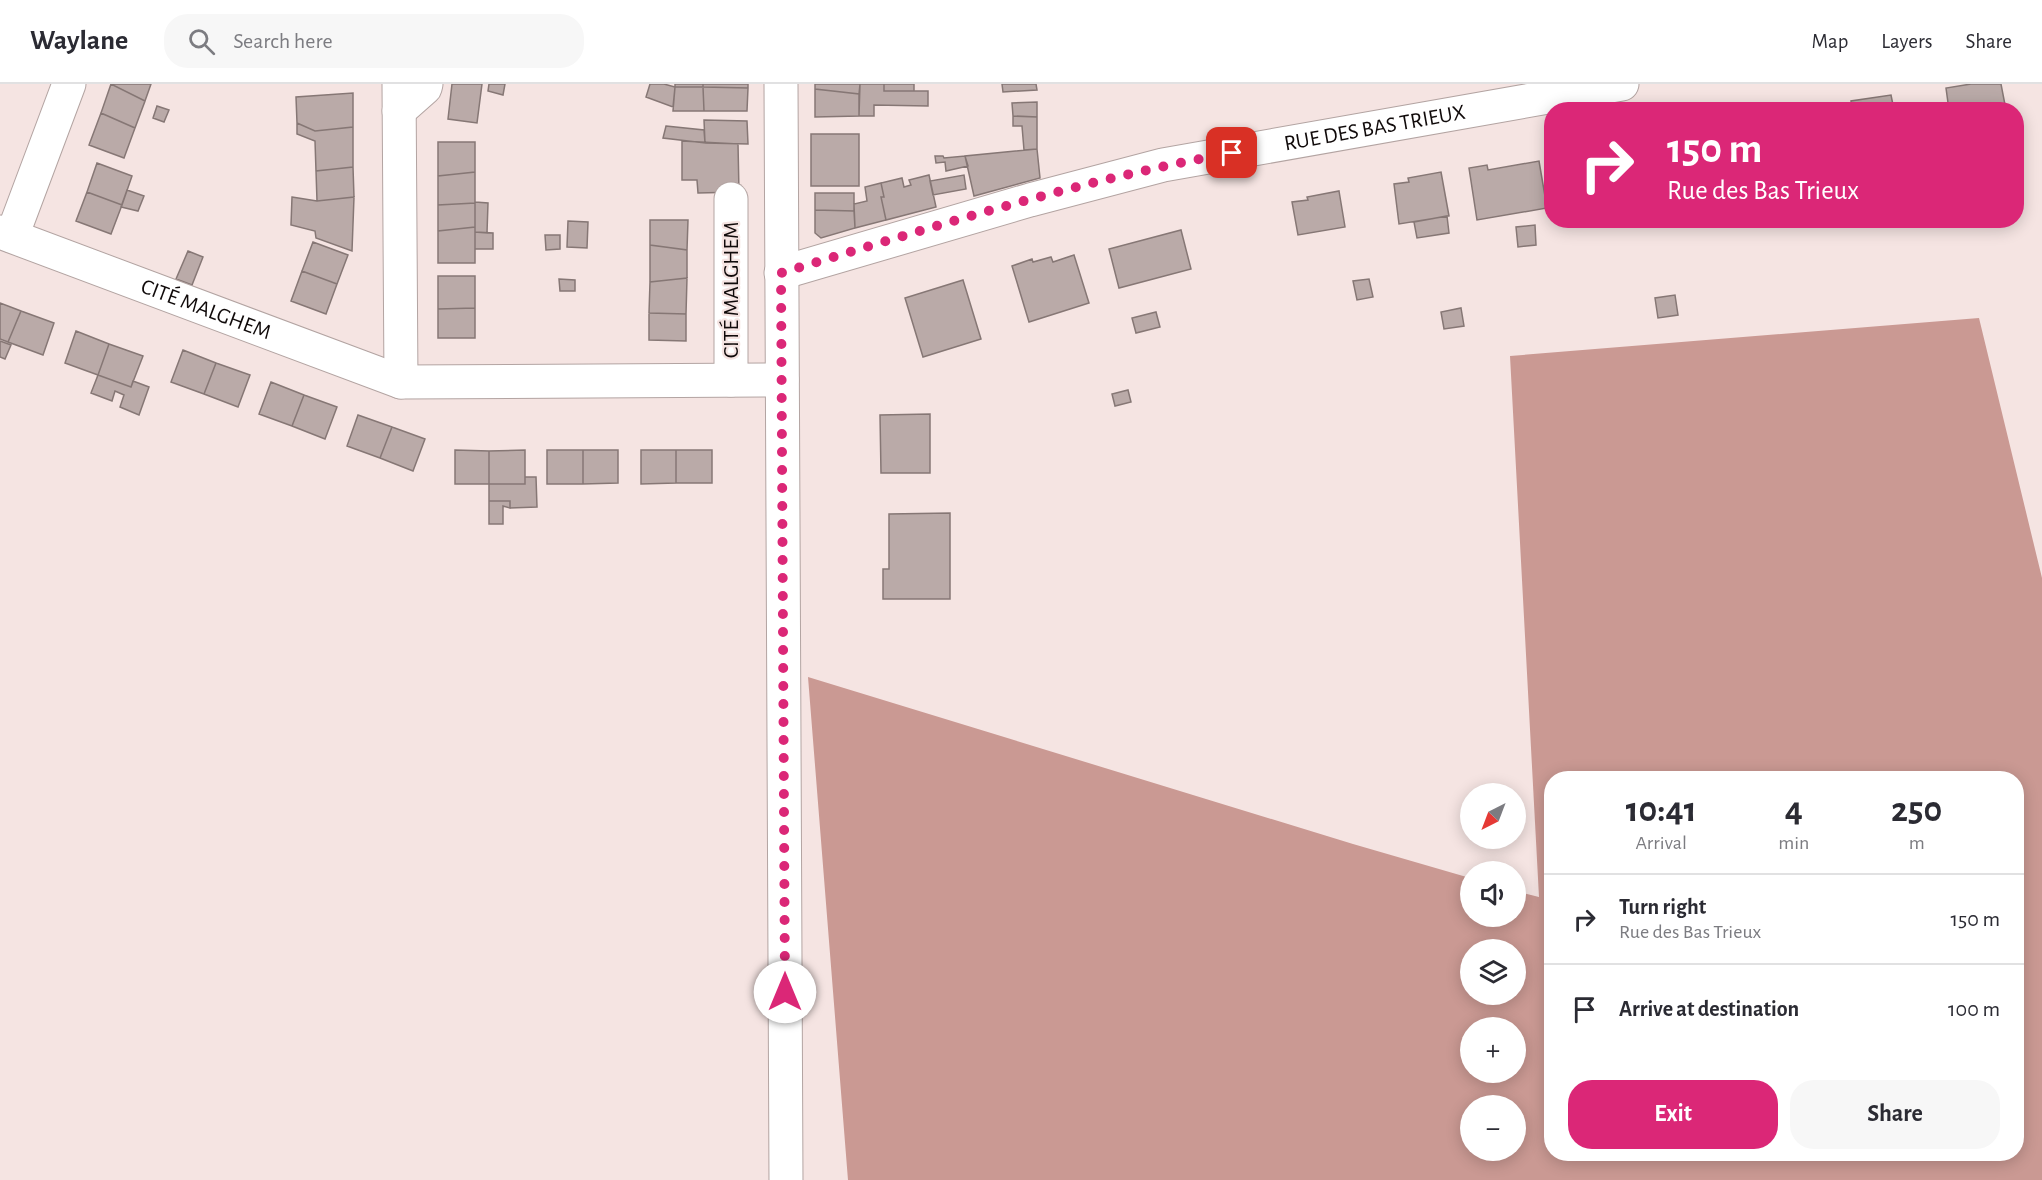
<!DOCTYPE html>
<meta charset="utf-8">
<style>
:root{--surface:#fff;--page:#f7f7f7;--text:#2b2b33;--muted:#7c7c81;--line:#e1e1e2;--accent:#db2777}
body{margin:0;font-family:"Alegreya Sans",sans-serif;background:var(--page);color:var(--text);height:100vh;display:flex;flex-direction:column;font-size:22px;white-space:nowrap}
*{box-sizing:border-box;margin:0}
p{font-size:20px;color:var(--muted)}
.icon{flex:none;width:33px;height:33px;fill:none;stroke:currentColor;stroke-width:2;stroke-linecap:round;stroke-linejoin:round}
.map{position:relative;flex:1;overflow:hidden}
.panel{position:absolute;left:1544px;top:687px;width:480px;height:390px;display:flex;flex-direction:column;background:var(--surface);border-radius:24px;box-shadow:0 3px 15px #0003}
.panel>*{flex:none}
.banner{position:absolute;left:1544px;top:18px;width:480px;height:126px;border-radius:24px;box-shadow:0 3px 15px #0003;background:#db2777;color:#fff;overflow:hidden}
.needle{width:39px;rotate:222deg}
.controls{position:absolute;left:1460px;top:699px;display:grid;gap:12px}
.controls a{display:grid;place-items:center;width:66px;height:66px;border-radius:50%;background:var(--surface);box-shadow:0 3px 15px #0003;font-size:30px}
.pin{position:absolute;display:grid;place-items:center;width:51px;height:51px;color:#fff;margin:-26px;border-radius:12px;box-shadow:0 3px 9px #0006}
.me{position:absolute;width:66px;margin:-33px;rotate:0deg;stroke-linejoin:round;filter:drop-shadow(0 0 4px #0008)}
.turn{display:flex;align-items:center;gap:21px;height:126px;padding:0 24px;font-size:27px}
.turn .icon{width:78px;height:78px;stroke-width:2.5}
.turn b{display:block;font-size:42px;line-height:51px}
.eta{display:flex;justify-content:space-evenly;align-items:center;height:102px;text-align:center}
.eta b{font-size:36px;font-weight:700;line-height:42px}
.cta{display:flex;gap:12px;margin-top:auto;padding:12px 24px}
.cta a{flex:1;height:69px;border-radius:24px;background:var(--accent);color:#fff;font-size:24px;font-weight:700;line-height:69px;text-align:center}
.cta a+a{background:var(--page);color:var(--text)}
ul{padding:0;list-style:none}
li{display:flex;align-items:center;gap:18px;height:90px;padding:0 24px;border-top:2px solid var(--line)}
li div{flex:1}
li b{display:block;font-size:22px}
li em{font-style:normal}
header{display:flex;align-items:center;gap:36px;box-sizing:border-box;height:84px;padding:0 30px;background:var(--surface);border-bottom:2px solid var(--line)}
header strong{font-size:28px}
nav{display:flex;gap:33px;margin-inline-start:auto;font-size:21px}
.search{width:420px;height:54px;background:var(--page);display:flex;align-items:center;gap:15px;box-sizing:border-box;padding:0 21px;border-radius:24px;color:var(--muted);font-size:22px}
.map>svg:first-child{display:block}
.forest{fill:#ca9993;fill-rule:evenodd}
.building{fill:#baaaa8;stroke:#867775;stroke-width:1.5}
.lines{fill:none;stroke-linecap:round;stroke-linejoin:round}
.minor-casing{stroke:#b3a4a2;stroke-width:35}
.major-casing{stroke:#b3a4a2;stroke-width:35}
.minor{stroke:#fff;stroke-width:33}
.major{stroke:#fff;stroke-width:33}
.route{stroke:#db2777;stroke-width:10;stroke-dasharray:0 18}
.labels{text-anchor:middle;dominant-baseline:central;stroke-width:4.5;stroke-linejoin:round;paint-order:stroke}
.street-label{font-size:22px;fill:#100a0a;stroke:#f5e4e2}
</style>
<header>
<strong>Waylane</strong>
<div class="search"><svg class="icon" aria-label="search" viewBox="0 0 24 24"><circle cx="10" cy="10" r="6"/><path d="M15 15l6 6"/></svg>Search here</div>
<nav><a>Map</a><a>Layers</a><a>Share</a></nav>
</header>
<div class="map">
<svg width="2042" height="1096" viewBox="0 0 2042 1096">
<rect width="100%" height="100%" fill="#f5e4e2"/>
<path class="forest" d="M1979,234L2042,494V1096H848L808,593L1353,760L1470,794V832H1515V807L1539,813L1510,272ZM1551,694H2016V1070H1551ZM1470,866H1515V910H1470ZM1470,944H1515V988H1470ZM1470,1022H1515V1066H1470Z"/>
<path class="building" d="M111,0H151L145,17Z
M111,0L145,17L135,44L101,29Z
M452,0H482L477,39L448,35Z
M489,0H505L503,11L488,7Z
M650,0H664L675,3L673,23L646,13Z
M675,0H703V3H675Z
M703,0H748V4L703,3Z
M815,0H860L859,10L815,5Z
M860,0H884V7H928V22L874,21V32H859Z
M884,0H914V7H884Z
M1002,0H1036L1037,6L1003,8Z
M1971,0H2001L2006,26H1949L1946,4Z
M675,3H703L704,27H673Z
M703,3L748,4L747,27H704Z
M815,5L859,10V32L815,33Z
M353,9V43L315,47L297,39L296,13Z
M1891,11L1894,26H1852L1851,17Z
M1037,18V33L1013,32L1012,19Z
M1825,20L1826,26H1794Z
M157,22L169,26L164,38L153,34Z
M101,29L135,44L124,74L89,61Z
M1013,32L1037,33V65L1024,66L1022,42H1013Z
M704,36L747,37L748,60L705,59Z
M297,39L315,47L353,43V83L316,87L315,57L297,50Z
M666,42L704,46L705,59L663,54Z
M811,50H859V102H811Z
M682,57L738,60L739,108L698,109L697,96H682Z
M438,58H475V88L438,92Z
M1037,65L1040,94L974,112L965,72Z
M935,72H943L944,74L965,72L968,82L946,87L945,78L936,79Z
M1539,77L1547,124L1477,136L1469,84L1487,81L1488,86Z
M97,79L132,92L122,121L87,108Z
M353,83L354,113L317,117L316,87Z
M475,88V119L438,121V92Z
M1441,88L1449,132L1399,140L1394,100L1409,98L1408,94Z
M929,91L936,123L886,136L881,113H884L881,99L902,94L904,103L911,101L909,96Z
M964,91L966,105L933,111L930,97Z
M881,99L884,113H881L886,136L855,144L854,120L867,117L865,103Z
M127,106L144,112L138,127L121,123Z
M1339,107L1345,143L1298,151L1292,118L1308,116L1307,113Z
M87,108L122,121L111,150L76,137Z
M815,109H854V127L815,126Z
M292,113L317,117L354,113L352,167L316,154L315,147L291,141Z
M475,118L488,119L487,149L475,148Z
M475,119V143L438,147V121Z
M815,126L854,127L855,144L821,154L815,149Z
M1447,132L1449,149L1417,154L1414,138Z
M650,136H688L687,166L650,161Z
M568,137L588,138L587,164L567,163Z
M1535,141L1536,161L1518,163L1516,143Z
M475,143V179H438V147Z
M1181,146L1191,185L1119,204L1109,165Z
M475,148L493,149V165H475Z
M545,151H560V165L546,166Z
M313,158L348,171L337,200L302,187Z
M650,161L687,166V194L650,198Z
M188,167L203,173L192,201L176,195Z
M1074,171L1089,219L1029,238L1012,182L1032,175L1033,178L1051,173L1053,178Z
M302,187L337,200L326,230L291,217Z
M438,192H475V224L438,225Z
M687,194L686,230L649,229L650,198Z
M559,195L575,196V207H560Z
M1369,195L1373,213L1357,216L1353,197Z
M963,196L981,255L923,273L905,214Z
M1675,211L1678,231L1658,234L1655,214Z
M0,219L21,227L8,258L0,255Z
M475,224V254H438V225Z
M1461,224L1464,242L1444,245L1441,228Z
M21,227L54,239L43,271L8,258Z
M1156,228L1160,243L1136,249L1132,234Z
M649,229L686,230V257L649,256Z
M76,247L109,260L98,291L65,279Z
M0,257L11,261L5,275L0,273Z
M109,260L143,272L131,303L98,291Z
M183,266L216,279L204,310L171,298Z
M216,279L250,291L238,323L204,310Z
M98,291L131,303L133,297L149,303L139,331L120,323L124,311L115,307L112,317L91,309Z
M271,298L304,311L292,342L259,330Z
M1128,306L1131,318L1115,322L1112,310Z
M304,311L337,323L325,355L292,342Z
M930,330V389H881L880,331Z
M358,331L392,343L380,374L347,362Z
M392,343L425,355L413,387L380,374Z
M455,366L489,367V400H455Z
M525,366V400H489V367Z
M547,366H583V400H547Z
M583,366H618V399L583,400Z
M641,366H676V399L641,400Z
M676,366H712V399H676Z
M525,393H536L537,423L510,424V417H489V400H525Z
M489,417H510V424L503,422V440H489Z
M950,429V515H883V485H889V430Z"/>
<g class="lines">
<g class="minor-casing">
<g id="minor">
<path d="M399,0L401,298"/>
<path d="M399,27L425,4L426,0"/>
<path d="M731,115V296"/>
<path id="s1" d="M0,148L401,298L782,296"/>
<path d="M12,152L69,0"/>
<path id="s2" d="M781,189L1030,116L1163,81L1622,0"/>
</g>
</g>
<g class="major-casing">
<path id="major" d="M781,0L786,1096"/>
</g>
<use href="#minor" class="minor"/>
<use href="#major" class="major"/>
</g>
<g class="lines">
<path class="route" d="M785,908L781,189C930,144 1079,96 1232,69"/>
</g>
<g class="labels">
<g class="street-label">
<text stroke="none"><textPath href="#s2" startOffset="612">RUE DES BAS TRIEUX</textPath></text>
<text transform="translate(731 206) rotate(-90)">CITÉ MALGHEM</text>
<text stroke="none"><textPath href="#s1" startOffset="220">CITÉ MALGHEM</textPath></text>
</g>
</g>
</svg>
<div class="controls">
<a><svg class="needle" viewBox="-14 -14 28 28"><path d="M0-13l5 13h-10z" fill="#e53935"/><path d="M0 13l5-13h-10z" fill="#7c7c81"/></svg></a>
<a><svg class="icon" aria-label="sound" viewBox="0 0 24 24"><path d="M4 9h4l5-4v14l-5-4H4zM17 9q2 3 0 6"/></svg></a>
<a><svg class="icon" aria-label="layers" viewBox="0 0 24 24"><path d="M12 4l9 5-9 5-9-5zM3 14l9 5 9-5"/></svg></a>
<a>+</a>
<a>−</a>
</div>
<div class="pin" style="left:1232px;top:69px;background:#d93025"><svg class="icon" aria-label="arrive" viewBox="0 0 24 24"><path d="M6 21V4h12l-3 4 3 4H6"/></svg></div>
<svg class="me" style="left:785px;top:908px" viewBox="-20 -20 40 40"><circle r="19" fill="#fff"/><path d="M0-13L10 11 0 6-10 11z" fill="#db2777"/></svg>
<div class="banner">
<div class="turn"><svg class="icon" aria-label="right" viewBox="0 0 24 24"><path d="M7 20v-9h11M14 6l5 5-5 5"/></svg><div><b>150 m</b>Rue des Bas Trieux</div></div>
</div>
<section class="panel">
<div class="eta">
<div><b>10:41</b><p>Arrival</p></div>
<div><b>4</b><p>min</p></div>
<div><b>250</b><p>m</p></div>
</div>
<ul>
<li><svg class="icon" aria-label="right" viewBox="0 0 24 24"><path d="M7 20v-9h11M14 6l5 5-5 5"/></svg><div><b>Turn right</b><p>Rue des Bas Trieux</p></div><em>150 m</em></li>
<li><svg class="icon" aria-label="arrive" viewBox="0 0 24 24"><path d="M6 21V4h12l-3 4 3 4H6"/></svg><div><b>Arrive at destination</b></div><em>100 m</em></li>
</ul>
<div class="cta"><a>Exit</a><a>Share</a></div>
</section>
</div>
